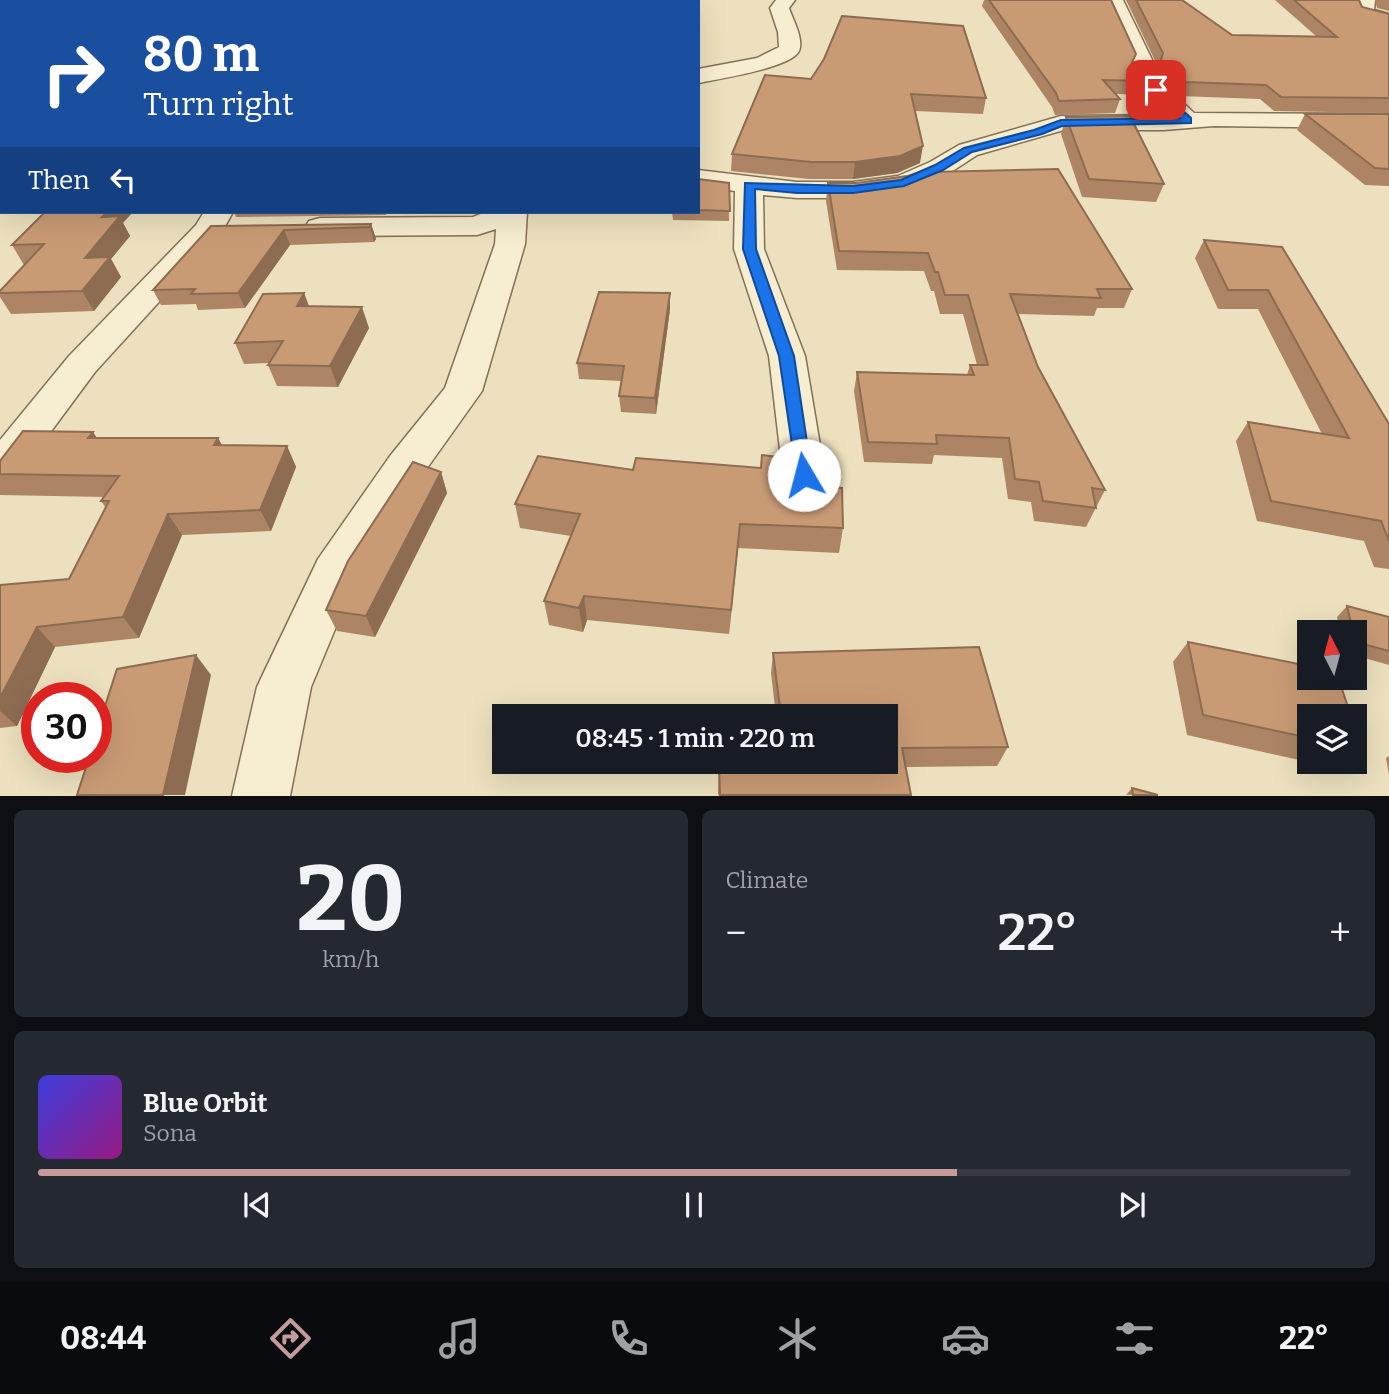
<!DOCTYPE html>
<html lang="en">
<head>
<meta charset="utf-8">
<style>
  body { margin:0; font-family:Bitter,serif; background:#242831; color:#f1f3f6; height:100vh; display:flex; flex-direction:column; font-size:26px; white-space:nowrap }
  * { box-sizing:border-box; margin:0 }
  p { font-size:23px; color:#9ea1a6 }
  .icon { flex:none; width:38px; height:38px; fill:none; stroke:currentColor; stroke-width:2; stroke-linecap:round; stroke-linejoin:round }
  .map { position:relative; height:796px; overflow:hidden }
  .details { display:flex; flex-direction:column; gap:14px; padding:14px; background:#0d0f14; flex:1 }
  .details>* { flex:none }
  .banner { position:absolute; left:0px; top:0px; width:700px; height:214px; box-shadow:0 7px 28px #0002; background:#1a4fa0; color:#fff; overflow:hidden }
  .needle { width:46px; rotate:354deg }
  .tools { position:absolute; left:1297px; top:620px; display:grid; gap:14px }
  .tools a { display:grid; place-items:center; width:70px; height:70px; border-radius:0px; background:#171b24; box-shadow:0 7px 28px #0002; font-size:35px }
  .speed { position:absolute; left:21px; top:682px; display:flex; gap:14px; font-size:35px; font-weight:700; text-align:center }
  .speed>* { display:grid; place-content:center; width:91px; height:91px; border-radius:50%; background:#171b24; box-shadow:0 7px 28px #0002; line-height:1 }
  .speed .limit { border:10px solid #d22; background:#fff; color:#111 }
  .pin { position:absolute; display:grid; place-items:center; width:60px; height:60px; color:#fff; margin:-30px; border-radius:14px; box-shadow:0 4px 10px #0006 }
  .me { position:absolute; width:77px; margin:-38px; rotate:352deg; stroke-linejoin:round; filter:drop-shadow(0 0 5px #0008) }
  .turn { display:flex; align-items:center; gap:24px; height:147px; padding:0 28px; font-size:32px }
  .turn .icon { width:91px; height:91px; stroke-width:2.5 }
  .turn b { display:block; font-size:49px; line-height:60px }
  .then { display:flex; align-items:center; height:66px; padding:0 28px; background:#0003; gap:14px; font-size:26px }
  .big { font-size:52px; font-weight:600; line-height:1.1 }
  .details .card { flex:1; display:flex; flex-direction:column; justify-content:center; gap:10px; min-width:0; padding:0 24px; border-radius:10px; background:#242831 }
  .details .dial { align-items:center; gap:0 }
  .dial b { font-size:91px; line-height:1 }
  .song { display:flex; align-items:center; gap:21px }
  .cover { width:84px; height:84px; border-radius:10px; background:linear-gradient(135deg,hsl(240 70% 55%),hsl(310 70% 35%)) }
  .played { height:7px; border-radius:4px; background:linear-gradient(90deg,#c59a9a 70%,#363941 70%) }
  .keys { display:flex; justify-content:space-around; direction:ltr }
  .heat { display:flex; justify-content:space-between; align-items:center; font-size:38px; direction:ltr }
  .details .tiles { flex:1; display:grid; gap:14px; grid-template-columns:1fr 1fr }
  .card:last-child { grid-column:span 2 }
  .trip { position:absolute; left:492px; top:704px; width:406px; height:70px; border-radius:0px; background:#171b24; box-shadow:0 7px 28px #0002; font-weight:600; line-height:70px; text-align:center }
  .tabs { display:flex; height:112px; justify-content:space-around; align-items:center; background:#090b0e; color:#9ea1a6 }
  .tabs .icon { width:49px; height:49px }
  .tabs .selected { color:#c59a9a }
  .tabs b { font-size:32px; color:#f1f3f6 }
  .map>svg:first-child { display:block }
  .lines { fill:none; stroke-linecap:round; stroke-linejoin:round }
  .street-casing { stroke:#837057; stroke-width:3 }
  .street { fill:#f7edd0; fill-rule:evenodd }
  .wall { fill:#ad8565 }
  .shaded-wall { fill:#8d6c52 }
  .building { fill:#c99b75; stroke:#8d6c52; stroke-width:2 }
  .route { fill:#1a73e8; stroke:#114b97; stroke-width:2 }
</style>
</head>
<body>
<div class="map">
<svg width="1389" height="796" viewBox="0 0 1389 796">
  <rect width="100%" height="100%" fill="#ece0be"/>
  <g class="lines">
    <defs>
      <path id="street" d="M45 0H64L44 2Z
        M776 0H795L789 8C793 20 804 39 799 51 791 68 717 79 698 83V69L757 58 779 47 778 32 770 8Z
        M1105 0H1123L1156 68 1153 74 1194 113 1389 114V128L1214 126 1163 130H1064L977 155 948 174 904 191 853 198H797L763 195 764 249 805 356 825 475 819 486 804 491 789 486 783 475 769 356 734 249 735 191 698 186V170L797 182H853L898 176 930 162 959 145 1061 116 1168 115 1130 75 1134 68Z
        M1357 0H1375L1374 10 1389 14V26L1357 17 1355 13Z
        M0 40H2L0 54Z
        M204 212H233L220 235 95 372 15 480 0 484V440L69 356 196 225Z
        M486 212H527L525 244 482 391 420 478 355 581 311 687 290 796H232L257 687 265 670 318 559 390 456 445 388 495 244 496 229 477 235 320 236 309 233 305 227 309 221 320 218 473 217Z"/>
    </defs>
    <use href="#street" class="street-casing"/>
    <use href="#street" class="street"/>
  </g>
  <path class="wall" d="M984 0H1111L1136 54 1133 63 1151 81 1146 95 1116 94 1120 99 1115 113 1055 115 1052 107 982 6Z
    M1126 0H1182L1232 35 1316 36 1275 0H1359L1362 7 1389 14V113L1274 111 1260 99 1180 96 1156 73 1158 67Z
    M1375 0H1389V11L1377 8Z
    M2 55V96H0V56Z
    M765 75 986 98 983 114 915 111 920 163 897 173 853 179H809L731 171 732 154Z
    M1305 114H1389V186L1365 185 1297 130Z
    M1066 117 1164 184 1156 202 1082 197 1061 134Z
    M929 172 1132 289 1124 308H1097L1094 316 1017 314 1038 367 1105 490 1086 527 1034 521 1031 502 1008 499 1002 458 934 455 932 464 864 462 854 391 857 372 967 375 970 365H977L963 314H940L934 291H931L924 271 837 270 826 201 828 183H856Z
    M698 179 729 183V221L673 220 672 212H698Z
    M234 212H387L386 215 236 217Z
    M123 223 130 236 111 259 121 277 94 311 11 314 0 297V291L24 265 12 245Z
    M371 224 376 239 374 242 290 245 245 308 198 310 196 304 161 305 153 290 211 226Z
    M1204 240 1282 247 1389 424V569L1374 567 1364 541 1257 521 1236 441 1248 422 1322 434 1258 309H1218L1195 258Z
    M304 293 309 306 369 328 338 387 277 386 268 365 270 363 244 364 235 343Z
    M670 309 656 414 621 412 619 396 622 381 579 379 577 363Z
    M96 438H218L222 445 287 446 296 467 271 531 182 535 139 638 55 647 17 726 0 728V585L69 579 106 508 101 501 105 497 0 495V461Z
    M633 470 797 485 843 528 839 553 738 548 729 634 587 620 583 632 549 625 544 601 571 536 520 528 515 504Z
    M441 472 447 493 375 637 337 631 326 610Z
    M1347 606 1389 617V665L1354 655V632H1340L1337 617Z
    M1188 642 1309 716V761H1349L1340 769 1187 735 1173 662Z
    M773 653 1008 747 997 766 906 767 911 795H718L719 767 781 765V761H886V716H776L771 673Z
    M1354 727 1362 749 1354 756Z
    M1389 756V775L1386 758Z
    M1132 788 1158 795H1126Z"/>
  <path class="shaded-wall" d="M923 146 920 163 897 173 853 179 855 162Z
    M107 212H133L123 223 130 236 111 259 121 277 94 311 82 291 85 258 102 217Z
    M371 224 376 239 374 242 370 227Z
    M284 230 290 245 245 308 238 293Z
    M304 293 311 313 297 306Z
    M670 293V309L656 414 655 398Z
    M362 307 369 328 338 387 330 366Z
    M93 432 107 453 88 438Z
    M218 438 229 459 214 445Z
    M287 446 296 467 271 531 260 510Z
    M441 472 447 493 375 637 366 616Z
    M168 514 182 535 139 638 123 617Z
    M740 524 738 548 729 634 731 610Z
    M584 596 587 620 583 632 579 608Z
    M37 627 55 647 17 726 0 711V698Z
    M196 655 211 675 185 795H163Z"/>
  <path class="building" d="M85 0H662V2H83Z
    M989 0H1111L1136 54 1132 62 1151 81 1103 80 1120 99 1059 101 1056 93Z
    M1136 0H1182L1232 35 1337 37 1294 0H1359L1362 7 1389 14V98L1281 97 1266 85 1186 82 1161 60 1163 53Z
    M842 16 963 26 986 98 911 94 923 146 900 156 855 162H811L732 154 765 75 811 79 824 59Z
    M2 55V83H0V56Z
    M1305 114H1389V169L1375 168Z
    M1130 116 1164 184 1089 179 1066 117Z
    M928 169 929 172 1058 169 1132 289H1097L1101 298 1010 294 1038 367 1105 490 1092 488 1096 508 1043 501 1039 482 1015 479 1009 438 936 435 937 444 868 442 857 372 974 375 970 365H988L968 295H945L938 272H935L928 253 839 251 828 183H856L908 176Z
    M698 179 729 183 730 211 698 210Z
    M45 212H107L102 217 120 216 85 258 110 257 82 291 0 293V291L44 244 12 245Z
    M371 224 370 227 284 230 238 293 191 294 195 289 153 290 211 226Z
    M1204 240 1282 247 1389 424V541L1381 521 1271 501 1248 422 1349 438 1268 290H1228Z
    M599 292 670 293 655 398 619 396 624 366 577 363Z
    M304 293 297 306 362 307 330 366 268 365 283 341 235 343 263 294Z
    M23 431 93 432 88 438H218L214 445 287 446 260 510 168 514 123 617 37 627 0 698V585L69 579 109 501H101L119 476 0 474V461Z
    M762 455 786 458 791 464 797 466V485L842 488 843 528 740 524 731 610 584 596 579 608 544 601 580 514 515 504 538 456 633 470 636 458 761 468Z
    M413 462 441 472 366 616 326 610 348 561Z
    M1347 606 1389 617V651L1355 642 1354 632H1353Z
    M1188 642 1309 666V677H1338L1351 716H1309V738L1203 715Z
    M979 647 1008 747 902 748 911 795H720L719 767 786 765V761H886V716H781L773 653Z
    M196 655 163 795H77L89 758H96V734L117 669Z
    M1354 727 1362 749 1354 748Z
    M1132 788 1158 795H1133Z"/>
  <path class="route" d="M1156 87 1191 118V123L1062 126 1042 134 972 152 943 170 904 186 853 193H797L755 189 756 249 794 356 812 475 810 479H797L779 356 743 249 745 183 853 186 901 180 935 165 964 148 1034 130 1061 120 1179 118 1153 92 1152 90Z"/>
</svg>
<div class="tools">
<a><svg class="needle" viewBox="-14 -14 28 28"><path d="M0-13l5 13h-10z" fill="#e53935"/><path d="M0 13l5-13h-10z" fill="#9ea1a6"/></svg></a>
<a><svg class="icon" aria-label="layers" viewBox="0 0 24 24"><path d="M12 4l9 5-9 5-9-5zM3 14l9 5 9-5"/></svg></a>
</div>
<div class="speed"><div class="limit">30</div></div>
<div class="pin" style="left:1156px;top:90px;background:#d93025"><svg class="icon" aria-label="arrive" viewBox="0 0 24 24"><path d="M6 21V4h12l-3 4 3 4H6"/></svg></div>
<svg class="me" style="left:804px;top:475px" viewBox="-20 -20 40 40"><circle r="19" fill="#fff"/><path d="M0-13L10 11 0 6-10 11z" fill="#1a73e8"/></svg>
<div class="trip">08:45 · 1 min · 220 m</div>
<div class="banner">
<div class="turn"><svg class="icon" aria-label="right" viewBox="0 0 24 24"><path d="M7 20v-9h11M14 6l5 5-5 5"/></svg><div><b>80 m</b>Turn right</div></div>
<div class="then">Then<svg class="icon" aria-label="left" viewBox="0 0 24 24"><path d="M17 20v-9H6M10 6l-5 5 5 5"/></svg></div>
</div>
</div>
<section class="details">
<div class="tiles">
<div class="card dial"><b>20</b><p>km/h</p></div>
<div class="card"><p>Climate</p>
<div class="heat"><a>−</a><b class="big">22°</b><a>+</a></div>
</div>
<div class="card">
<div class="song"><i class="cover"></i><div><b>Blue Orbit</b><p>Sona</p></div></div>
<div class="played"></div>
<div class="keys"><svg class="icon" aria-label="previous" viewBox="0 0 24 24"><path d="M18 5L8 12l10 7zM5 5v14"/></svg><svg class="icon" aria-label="pause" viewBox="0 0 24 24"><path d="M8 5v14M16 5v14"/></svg><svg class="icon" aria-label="next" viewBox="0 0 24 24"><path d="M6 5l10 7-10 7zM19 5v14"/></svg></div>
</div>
</div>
</section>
<nav class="tabs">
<b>08:44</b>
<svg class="icon selected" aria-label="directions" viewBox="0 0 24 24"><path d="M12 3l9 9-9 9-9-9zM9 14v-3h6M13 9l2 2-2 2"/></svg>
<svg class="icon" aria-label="music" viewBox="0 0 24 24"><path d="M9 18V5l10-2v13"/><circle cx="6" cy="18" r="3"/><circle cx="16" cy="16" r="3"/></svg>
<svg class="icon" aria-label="phone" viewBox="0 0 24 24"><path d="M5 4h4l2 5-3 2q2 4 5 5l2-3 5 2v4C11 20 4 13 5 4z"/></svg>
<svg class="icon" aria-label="climate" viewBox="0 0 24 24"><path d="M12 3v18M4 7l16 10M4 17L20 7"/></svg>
<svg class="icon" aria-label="car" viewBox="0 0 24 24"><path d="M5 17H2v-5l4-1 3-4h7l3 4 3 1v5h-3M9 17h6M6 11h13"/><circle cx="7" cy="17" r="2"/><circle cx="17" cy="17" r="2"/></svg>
<svg class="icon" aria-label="filters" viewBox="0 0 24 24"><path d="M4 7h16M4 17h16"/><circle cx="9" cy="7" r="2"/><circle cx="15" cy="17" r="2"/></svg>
<b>22°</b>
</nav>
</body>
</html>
